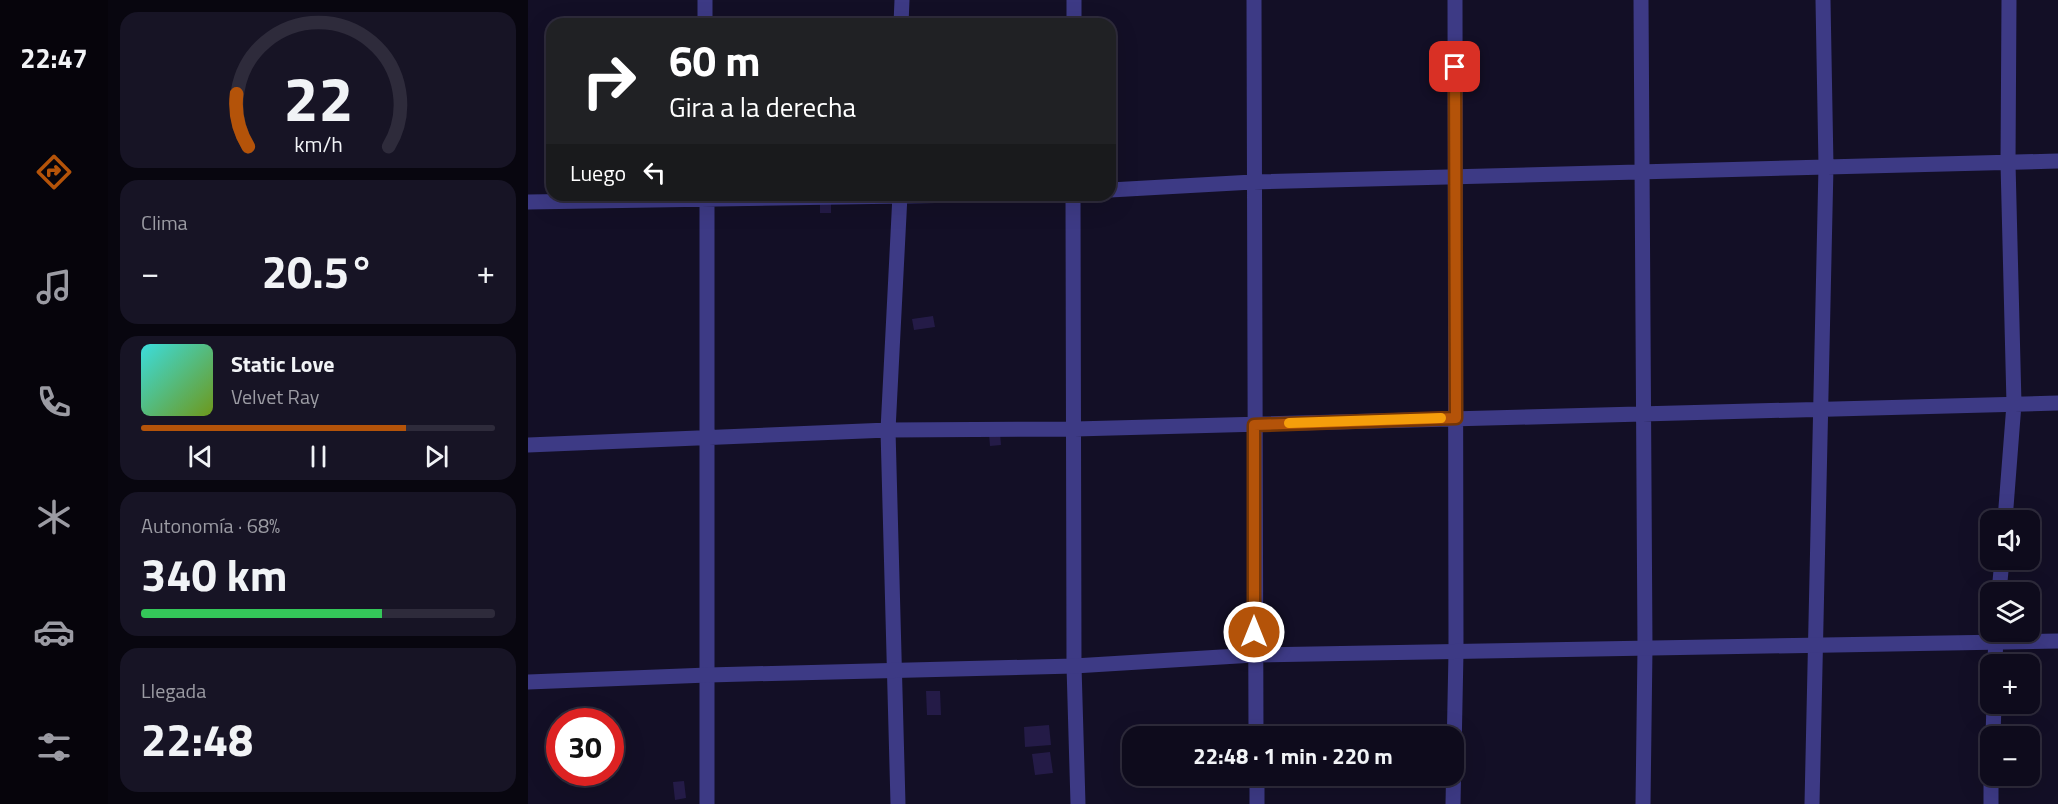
<!DOCTYPE html>
<html lang="es">
<head>
<meta charset="utf-8">
<style>
  body { margin:0; font-family:"Titillium Web",sans-serif; background:#171425; color:#f1f3f6; height:100vh; display:flex; flex-direction:column; font-size:22px; white-space:nowrap }
  * { box-sizing:border-box; margin:0 }
  p { font-size:20px; color:#9b9ba3 }
  .icon { flex:none; width:33px; height:33px; fill:none; stroke:currentColor; stroke-width:2; stroke-linecap:round; stroke-linejoin:round }
  .map { position:relative; flex:1; overflow:hidden }
  .drawer { display:flex; flex-direction:column; gap:12px; padding:12px; background:#08060f; width:420px }
  .drawer>* { flex:none }
  .banner { position:absolute; left:18px; top:18px; width:570px; height:183px; border-radius:18px; box-shadow:0 6px 24px #0002,0 0 0 2px #2e2b3b; background:#202124; color:#fff; overflow:hidden }
  .controls { position:absolute; left:1452px; top:510px; display:grid; gap:12px }
  .controls a { display:grid; place-items:center; width:60px; height:60px; border-radius:12px; background:#0e0b1c; box-shadow:0 6px 24px #0002,0 0 0 2px #2e2b3b; font-size:30px }
  .speed { position:absolute; left:18px; top:708px; display:flex; gap:12px; font-size:30px; font-weight:700; text-align:center }
  .speed>* { display:grid; place-content:center; width:78px; height:78px; border-radius:50%; background:#0e0b1c; box-shadow:0 6px 24px #0002,0 0 0 2px #2e2b3b; line-height:1 }
  .speed .limit { border:9px solid #d22; background:#fff; color:#111 }
  .pin { position:absolute; display:grid; place-items:center; width:51px; height:51px; color:#fff; margin:-26px; border-radius:12px; box-shadow:0 3px 9px #0006 }
  .me { position:absolute; width:66px; margin:-33px; rotate:0deg; stroke-linejoin:round; filter:drop-shadow(0 0 4px #0008) }
  .turn { display:flex; align-items:center; gap:21px; height:126px; padding:0 24px; font-size:27px }
  .turn .icon { width:78px; height:78px; stroke-width:2.5 }
  .turn b { display:block; font-size:42px; line-height:51px }
  .then { display:flex; align-items:center; height:57px; padding:0 24px; background:#0003; gap:12px; font-size:22px }
  .big { font-size:45px; font-weight:700; line-height:1.1 }
  .drawer .widget { flex:1; display:flex; flex-direction:column; justify-content:center; gap:9px; min-width:0; padding:0 21px; border-radius:18px; background:#171425 }
  .drawer .dial { align-items:center; gap:0 }
  .dial svg { height:156px; overflow:visible; fill:none; stroke:#2e2b3b; stroke-width:7; stroke-linecap:round; text-anchor:middle }
  .dial text { fill:#f1f3f6; stroke:none }
  .song { display:flex; align-items:center; gap:18px }
  .cover { width:72px; height:72px; border-radius:9px; background:linear-gradient(135deg,hsl(180 70% 55%),hsl(80 70% 35%)) }
  .played { height:6px; border-radius:3px; background:linear-gradient(90deg,#b45309 75%,#2e2b3b 75%) }
  .keys { display:flex; justify-content:space-around; direction:ltr }
  .heat { display:flex; justify-content:space-between; align-items:center; font-size:33px; direction:ltr }
  .charge { height:9px; border-radius:4px; background:linear-gradient(90deg,#34c759 68%,#2e2b3b 0) }
  .trip { position:absolute; left:594px; top:726px; width:342px; height:60px; border-radius:18px; background:#0e0b1c; box-shadow:0 6px 24px #0002,0 0 0 2px #2e2b3b; font-weight:700; line-height:60px; text-align:center }
  main { display:flex; flex:1; min-height:0 }
  .menu { display:flex; flex-direction:column; width:108px; justify-content:space-around; align-items:center; background:#06040b; color:#9b9ba3 }
  .menu .icon { width:42px; height:42px }
  .menu .current { color:#b45309 }
  .menu b { font-size:27px; color:#f1f3f6 }
  .map>svg:first-child { display:block }
  .building { fill:#241b47 }
  .lines { fill:none; stroke-linecap:round; stroke-linejoin:round }
  .minor { stroke:#3d3a85; stroke-width:15 }
  .tertiary { stroke:#3d3a85; stroke-width:15 }
  .route-casing { stroke:#753606; stroke-width:15 }
  .route { stroke:#b45309; stroke-width:10 }
  .slow { stroke:#f59e0b; stroke-width:10 }
</style>
</head>
<body>
<main>
<nav class="menu">
<b>22:47</b>
<svg class="icon current" aria-label="directions" viewBox="0 0 24 24"><path d="M12 3l9 9-9 9-9-9zM9 14v-3h6M13 9l2 2-2 2"/></svg>
<svg class="icon" aria-label="music" viewBox="0 0 24 24"><path d="M9 18V5l10-2v13"/><circle cx="6" cy="18" r="3"/><circle cx="16" cy="16" r="3"/></svg>
<svg class="icon" aria-label="phone" viewBox="0 0 24 24"><path d="M5 4h4l2 5-3 2q2 4 5 5l2-3 5 2v4C11 20 4 13 5 4z"/></svg>
<svg class="icon" aria-label="climate" viewBox="0 0 24 24"><path d="M12 3v18M4 7l16 10M4 17L20 7"/></svg>
<svg class="icon" aria-label="car" viewBox="0 0 24 24"><path d="M5 17H2v-5l4-1 3-4h7l3 4 3 1v5h-3M9 17h6M6 11h13"/><circle cx="7" cy="17" r="2"/><circle cx="17" cy="17" r="2"/></svg>
<svg class="icon" aria-label="filters" viewBox="0 0 24 24"><path d="M4 7h16M4 17h16"/><circle cx="9" cy="7" r="2"/><circle cx="15" cy="17" r="2"/></svg>
</nav>
<section class="drawer">
<div class="widget dial"><svg viewBox="0 0 100 80">
<path d="M14 69A42 42 0 1 1 86 69"/>
<path d="M14 69A42 42 0 0 1 8 42" stroke="#b45309"/>
<text x="50" y="56" font-size="32" font-weight="700">22</text>
<text x="50" y="72" font-size="11">km/h</text>
</svg></div>
<div class="widget"><p>Clima</p>
<div class="heat"><a>−</a><b class="big">20.5°</b><a>+</a></div>
</div>
<div class="widget">
<div class="song"><i class="cover"></i><div><b>Static Love</b><p>Velvet Ray</p></div></div>
<div class="played"></div>
<div class="keys"><svg class="icon" aria-label="previous" viewBox="0 0 24 24"><path d="M18 5L8 12l10 7zM5 5v14"/></svg><svg class="icon" aria-label="pause" viewBox="0 0 24 24"><path d="M8 5v14M16 5v14"/></svg><svg class="icon" aria-label="next" viewBox="0 0 24 24"><path d="M6 5l10 7-10 7zM19 5v14"/></svg></div>
</div>
<div class="widget"><p>Autonomía · 68%</p><b class="big">340 km</b><div class="charge"></div></div>
<div class="widget"><p>Llegada</p><b class="big">22:48</b></div>
</section>
<div class="map">
<svg width="1530" height="804" viewBox="0 0 1530 804">
  <rect width="100%" height="100%" fill="#130f26"/>
  <path class="building" d="M292 203H303V213H292Z
    M405 316 407 327 386 330 384 319Z
    M472 433 473 445 462 446 461 434Z
    M398 691H412L413 715H399Z
    M521 725 523 745 497 747 496 727Z
    M522 752 525 773 507 775 504 754Z
    M156 781 158 798 147 800 145 782Z"/>
  <g class="lines">
    <path class="minor" d="M177 0V24
      M726 0 728 736
      M1113 0 1117 648 1115 804
      M373 24 374 0
      M546 24V0
      M582 190 725 182 1530 161
      M179 195V804
      M545 195 546 666 550 804
      M0 202 439 195
      M0 445 360 430 547 429 1530 403
      M1477 520 1486 404 1480 163 1481 0
      M1471 592 1474 560
      M1467 664 1468 632
      M1465 736 1466 704
      M729 776V804
      M370 804 360 430 372 195
      M925 804 928 652 927 0
      M1284 804 1298 166 1295 0
      M1463 804V776"/>
    <path class="tertiary" d="M0 682 180 675 546 666 726 655 1530 641"/>
  </g>
  <g class="lines">
    <defs>
      <path id="route" d="M726 632V425L928 418 927 67"/>
    </defs>
    <use href="#route" class="route-casing"/>
    <use href="#route" class="route"/>
    <path class="slow" d="M761 423 913 418"/>
  </g>
</svg>
<div class="controls">
<a><svg class="icon" aria-label="sound" viewBox="0 0 24 24"><path d="M4 9h4l5-4v14l-5-4H4zM17 9q2 3 0 6"/></svg></a>
<a><svg class="icon" aria-label="layers" viewBox="0 0 24 24"><path d="M12 4l9 5-9 5-9-5zM3 14l9 5 9-5"/></svg></a>
<a>+</a>
<a>−</a>
</div>
<div class="speed"><div class="limit">30</div></div>
<div class="pin" style="left:927px;top:67px;background:#d93025"><svg class="icon" aria-label="arrive" viewBox="0 0 24 24"><path d="M6 21V4h12l-3 4 3 4H6"/></svg></div>
<svg class="me" style="left:726px;top:632px" viewBox="-20 -20 40 40"><circle r="17" fill="#b45309" stroke="#fff" stroke-width="3"/><path d="M0-11L8 9 0 5-8 9z" fill="#fff"/></svg>
<div class="trip">22:48 · 1 min · 220 m</div>
<div class="banner">
<div class="turn"><svg class="icon" aria-label="right" viewBox="0 0 24 24"><path d="M7 20v-9h11M14 6l5 5-5 5"/></svg><div><b>60 m</b>Gira a la derecha</div></div>
<div class="then">Luego<svg class="icon" aria-label="left" viewBox="0 0 24 24"><path d="M17 20v-9H6M10 6l-5 5 5 5"/></svg></div>
</div>
</div>
</main>
</body>
</html>
